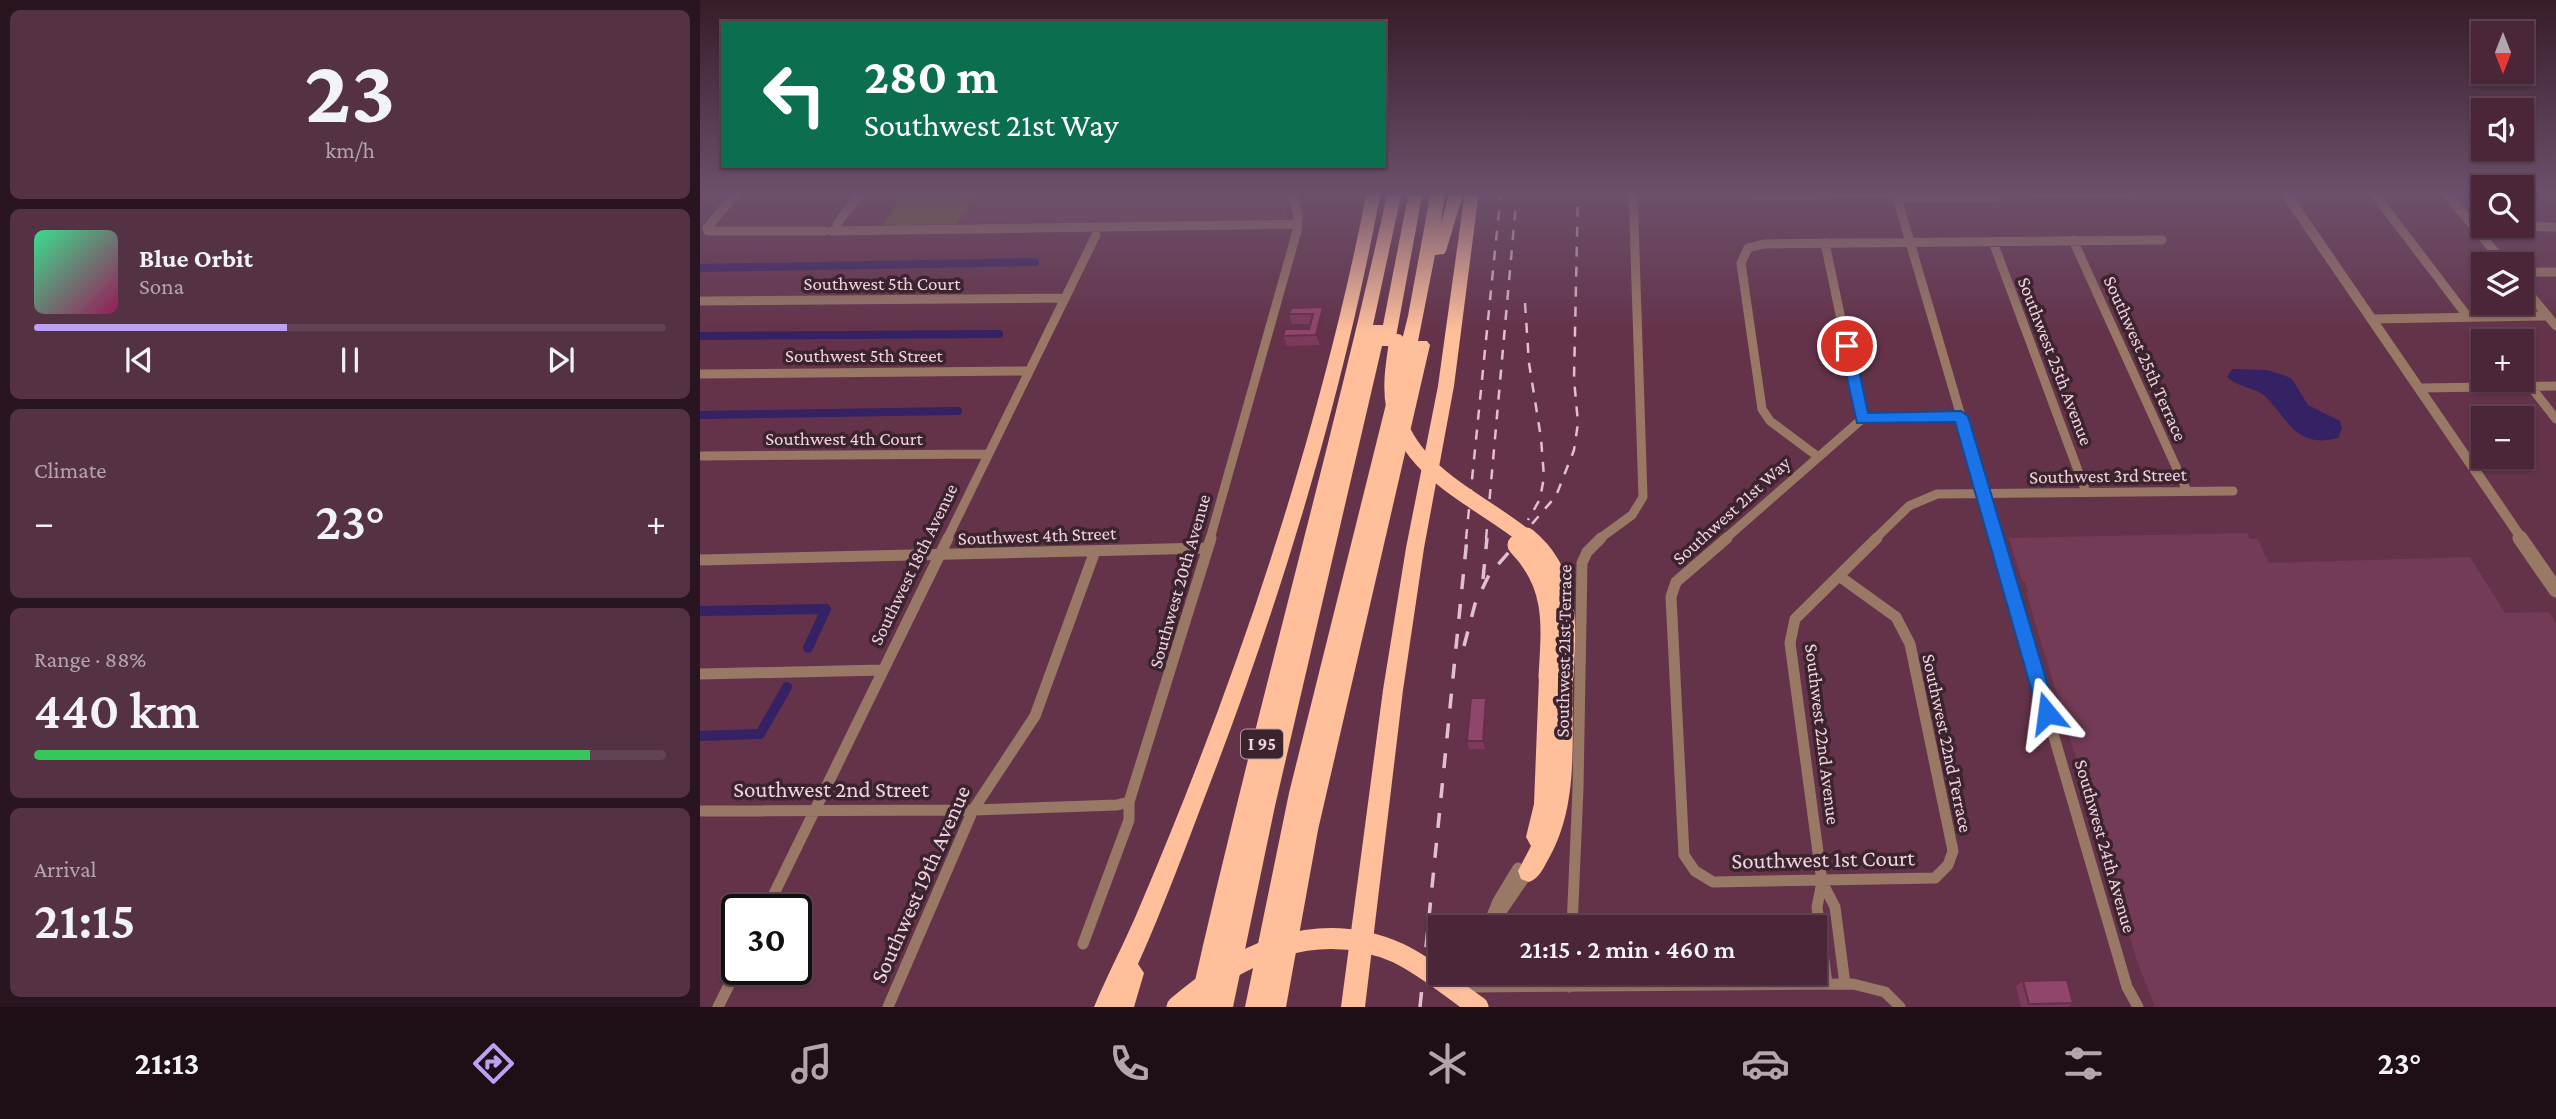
<!DOCTYPE html>
<html lang="en">
<head>
<meta charset="utf-8">
<style>
  body { margin:0; font-family:"Crimson Pro",serif; background:#553243; color:#f1f3f6; height:100vh; display:flex; flex-direction:column; font-size:26px; white-space:nowrap }
  * { box-sizing:border-box; margin:0 }
  p { font-size:23px; color:#b2a5ae }
  .icon { flex:none; width:38px; height:38px; fill:none; stroke:currentColor; stroke-width:2; stroke-linecap:round; stroke-linejoin:round }
  .map { position:relative; flex:1; overflow:hidden }
  .panel { display:flex; flex-direction:column; gap:10px; padding:10px; background:#29151f; width:700px }
  .panel>* { flex:none }
  .hud { position:absolute; left:21px; top:21px; width:665px; height:147px; border-radius:0px; box-shadow:0 2px 5px #0004,0 0 0 2px #624353; background:#0b6e4f; color:#fff; overflow:hidden }
  .needle { width:46px; rotate:180deg }
  .buttons { position:absolute; left:1771px; top:21px; display:grid; gap:14px }
  .buttons a { display:grid; place-items:center; width:63px; height:63px; border-radius:0px; background:#4b2638; box-shadow:0 2px 5px #0004,0 0 0 2px #624353; font-size:35px }
  .speed { position:absolute; left:21px; top:894px; display:flex; gap:14px; font-size:35px; font-weight:700; text-align:center }
  .speed>* { display:grid; place-content:center; width:91px; height:91px; border-radius:50%; background:#4b2638; box-shadow:0 2px 5px #0004,0 0 0 2px #624353; line-height:1 }
  .speed .limit { border:4px solid #111; border-radius:10px; background:#fff; color:#111 }
  .pin { position:absolute; display:grid; place-items:center; width:60px; height:60px; color:#fff; margin:-30px; border:4px solid #fff; border-radius:50%; box-shadow:0 2px 7px #0007 }
  .me { position:absolute; width:77px; margin:-38px; rotate:344deg; stroke-linejoin:round; filter:drop-shadow(0 0 5px #0008) }
  .turn { display:flex; align-items:center; gap:24px; height:147px; padding:0 28px; font-size:32px }
  .turn .icon { width:91px; height:91px; stroke-width:2.5 }
  .turn b { display:block; font-size:49px; line-height:60px }
  .big { font-size:52px; font-weight:600; line-height:1.1 }
  .panel .widget { flex:1; display:flex; flex-direction:column; justify-content:center; gap:10px; min-width:0; padding:0 24px; border-radius:10px; background:#553243 }
  .panel .dial { align-items:center; gap:0 }
  .dial b { font-size:91px; line-height:1 }
  .song { display:flex; align-items:center; gap:21px }
  .cover { width:84px; height:84px; border-radius:10px; background:linear-gradient(135deg,hsl(150 70% 55%),hsl(330 70% 35%)) }
  .played { height:7px; border-radius:4px; background:linear-gradient(90deg,#bca0f2 40%,#624353 40%) }
  .keys { display:flex; justify-content:space-around; direction:ltr }
  .heat { display:flex; justify-content:space-between; align-items:center; font-size:38px; direction:ltr }
  .charge { height:10px; border-radius:5px; background:linear-gradient(90deg,#34c759 88%,#624353 0) }
  .trip { position:absolute; left:728px; top:915px; width:399px; height:70px; border-radius:0px; background:#4b2638; box-shadow:0 2px 5px #0004,0 0 0 2px #624353; font-weight:600; line-height:70px; text-align:center }
  .tabs { display:flex; height:112px; justify-content:space-around; align-items:center; background:#1e0f16; color:#b2a5ae }
  .tabs .icon { width:49px; height:49px }
  .tabs .on { color:#bca0f2 }
  .tabs b { font-size:32px; color:#f1f3f6 }
  main { display:flex; flex:1; min-height:0 }
  .map>svg:first-child { display:block }
  .built { fill:#733b56 }
  .green { fill:#6a6c24 }
  .water { fill:#342264 }
  .lines { fill:none; stroke-linecap:round; stroke-linejoin:round }
  .canal-far1 { stroke:#342264; stroke-width:8 }
  .canal { stroke:#342264; stroke-width:10 }
  .minor-far1 { stroke:#997866; stroke-width:9 }
  .minor { stroke:#997866; stroke-width:11 }
  .tertiary-far1 { stroke:#997866; stroke-width:10 }
  .tertiary { stroke:#997866; stroke-width:15 }
  .motorway { fill:#ffbf9b; fill-rule:evenodd }
  .rail-far1 { stroke:#e1c0ce; stroke-width:2.5; stroke-dasharray:10 10; stroke-linecap:butt }
  .rail { stroke:#e1c0ce; stroke-width:3.5; stroke-dasharray:15 15; stroke-linecap:butt }
  .motorway-bridge-far1 { stroke:#ffbf9b; stroke-width:16 }
  .motorway-bridge { stroke:#ffbf9b; stroke-width:21 }
  .wall { fill:#7c3b5b }
  .shaded-wall { fill:#65304a }
  .building { fill:#90456a; stroke:#65304a; stroke-width:2 }
  .route { fill:#1a73e8; stroke:#114b97; stroke-width:2 }
  .labels { text-anchor:middle; stroke-width:7; stroke-linejoin:round; paint-order:stroke }
  .shield { fill:#3b242e; stroke:#ba9eaa; stroke-width:2 }
  .shield-label { font-size:18px; font-weight:bold; fill:#f1d2df }
  .street-label { font-size:19px; fill:#f1d2df; stroke:#3b242e }
  .near-street-label { font-size:23px; fill:#f1d2df; stroke:#3b242e }
</style>
</head>
<body>
<main>
<section class="panel">
<div class="widget dial"><b>23</b><p>km/h</p></div>
<div class="widget">
<div class="song"><i class="cover"></i><div><b>Blue Orbit</b><p>Sona</p></div></div>
<div class="played"></div>
<div class="keys"><svg class="icon" aria-label="previous" viewBox="0 0 24 24"><path d="M18 5L8 12l10 7zM5 5v14"/></svg><svg class="icon" aria-label="pause" viewBox="0 0 24 24"><path d="M8 5v14M16 5v14"/></svg><svg class="icon" aria-label="next" viewBox="0 0 24 24"><path d="M6 5l10 7-10 7zM19 5v14"/></svg></div>
</div>
<div class="widget"><p>Climate</p>
<div class="heat"><a>−</a><b class="big">23°</b><a>+</a></div>
</div>
<div class="widget"><p>Range · 88%</p><b class="big">440 km</b><div class="charge"></div></div>
<div class="widget"><p>Arrival</p><b class="big">21:15</b></div>
</section>
<div class="map">
<svg width="1856" height="1007" viewBox="0 0 1856 1007">
  <rect width="100%" height="100%" fill="#64334a"/>
  <path class="built" d="M169 191H582L588 219 182 225 202 196H165Z
    M1547 533 1550 539H1558L1569 563 1770 557 1805 613 1849 612 1856 623V1007H1455L1437 961 1326 592 1328 591 1325 582 1322 581 1309 538Z"/>
  <path class="green" d="M205 191H277L257 224 182 225Z"/>
  <path class="water" d="M1532 369 1567 370 1586 376 1592 379 1608 405 1640 421 1642 428 1638 438C1597 449 1589 421 1566 397 1556 387 1538 388 1527 377Z"/>
  <g class="lines">
    <path class="canal-far1" d="M0 268 335 262
      M0 336 299 334
      M0 415 258 411"/>
    <path class="canal" d="M0 611 126 609 108 648
      M0 736 60 734 87 687"/>
    <path class="minor-far1" d="M38 191 7 228 8 231H124
      M1047 191 1060 196 1189 193 1206 198 1297 197
      M1195 191 1297 539
      M1325 191 1342 194 1507 191
      M1672 191 1768 317
      M1744 191 1805 264
      M0 193 6 191
      M137 224 162 191
      M1773 226 1856 227
      M131 231 598 224
      M1373 240 1487 491
      M1293 242 1386 492
      M1125 243 1162 419
      M1822 272H1856
      M1822 285 1856 326
      M0 301 365 298
      M1672 319 1847 316
      M0 374 329 371
      M1831 387 1856 419
      M1720 388 1856 386
      M0 456 288 454
      M1117 456 1070 421 1062 409 1041 263 1048 248 1064 244 1462 240
      M247 539 396 235
      M510 539 597 231 598 216 592 191
      M899 539 932 515 943 497 933 191
      M1025 539 1162 419 1261 416
      M1175 539 1209 506 1237 494 1533 491"/>
    <path class="minor" d="M1027 538 976 582 971 597 984 855 995 871 1013 882 1235 878 1248 865 1253 851 1210 644 1196 617 1139 576
      M1296 538 1427 987 1438 1007
      M0 560 508 548
      M0 674 183 670
      M0 811 273 810 417 805 429 802
      M1122 882 1117 907 1127 984
      M66 910 248 538
      M789 923 798 901 818 868
      M790 928 829 871
      M872 928 878 788 882 563 887 552 901 538
      M383 944 429 820V802L511 538
      M811 973 829 986
      M1145 984 1135 907 1122 882 1090 643 1095 619 1177 538
      M771 987 1153 984 1185 992 1200 1007
      M869 987 870 973
      M18 1007 37 969
      M188 1007 273 810 335 716 395 551"/>
    <path class="tertiary-far1" d="M1584 191 1822 539"/>
    <path class="tertiary" d="M1820 538 1856 590"/>
    <path class="motorway" d="M667 191H681C643 394 583 594 509 786 486 846 464 906 438 964L444 973 434 1007H394C408 973 426 940 440 906 538 676 619 436 667 191Z
      M688 191H702L673 325H683L709 191H723L695 342 692 346H682L575 806 533 1007H489C550 734 627 465 688 191Z
      M731 191H745L741 223 750 191H764L746 251 744 254 735 255 718 341H727L730 345 618 830 586 1007H545L589 793 708 316Z
      M765 191H779L754 386 724 548 703 690 665 1007H641L683 690 706 548 738 386Z
      M863 667 870 670 873 676C871 737 880 803 849 858 843 868 840 878 829 882L821 879 818 871 831 846 826 837 834 804 839 677 842 671 849 668 856 671Z"/>
    <path class="rail-far1" d="M825 303 829 363 841 438 844 477 840 499 828 520
      M766 539 801 191
      M786 539 816 203
      M819 539 856 496 874 450 878 423 874 379 878 191"/>
    <path class="rail" d="M783 579 787 538
      M764 646 775 604 789 575 821 538
      M720 1007 767 538"/>
    <path class="motorway-bridge-far1" d="M697 342C694 363 690 385 694 406 708 474 781 500 828 539"/>
    <path class="motorway-bridge" d="M826 538C870 574 866 624 863 676
      M818 545C857 585 852 625 849 677
      M477 1007C539 953 617 917 698 953 727 967 752 989 778 1007"/>
  </g>
  <path class="wall" d="M539 191 534 205 453 207 451 203 350 205 345 194Z
    M623 307 626 317 620 345 587 346 583 336 609 329 610 324H592L589 314Z
    M786 698 788 707 785 749H769L767 741Z
    M1323 981 1373 1003 1368 1007H1321L1316 986Z"/>
  <path class="shaded-wall" d="M531 191H539L534 205 530 195Z
    M623 307 626 317 620 345 616 335Z
    M786 698 788 707 785 749 783 741Z"/>
  <path class="building" d="M346 191H531L530 195 449 197 451 193 345 194Z
    M623 307 616 335 583 336 585 329H609L613 314H589L591 308Z
    M771 698H786L783 741H767Z
    M1367 980 1373 1003 1329 1004 1323 981Z"/>
  <linearGradient id="sky" x2="0" y2="1"><stop stop-color="#371c29"/><stop offset="0.58" stop-color="#6c506b"/><stop offset="1" stop-color="#6c506b" stop-opacity="0"/></linearGradient>
  <rect width="1856" height="332" fill="url(#sky)"/>
  <path class="route" d="M1147 341 1154 346 1168 413 1261 411 1268 416 1356 713 1354 719 1347 722 1341 719 1338 713 1255 422 1157 423 1140 346Z"/>
  <g class="labels">
    <rect class="shield" x="541" y="729.5" width="42" height="29" rx="5"/>
    <g class="shield-label">
      <text x="562" y="750">I 95</text>
    </g>
    <g class="street-label">
      <text x="182" y="290">Southwest 5th Court</text>
      <text x="164" y="362">Southwest 5th Street</text>
      <text transform="translate(1446 358) rotate(66)" y="7">Southwest 25th Terrace</text>
      <text transform="translate(1356 361) rotate(69)" y="7">Southwest 25th Avenue</text>
      <text x="144" y="445">Southwest 4th Court</text>
      <text transform="translate(1408 475) rotate(-1)" y="7">Southwest 3rd Street</text>
      <text transform="translate(1031 510) rotate(-42)" y="7">Southwest 21st Way</text>
      <text transform="translate(337 535) rotate(-2)" y="7">Southwest 4th Street</text>
      <text transform="translate(213 564) rotate(-64)" y="7">Southwest 18th Avenue</text>
      <text transform="translate(479 581) rotate(-74)" y="7">Southwest 20th Avenue</text>
      <text transform="translate(863 651) rotate(-89)" y="7">Southwest 21st Terrace</text>
      <text transform="translate(1123 734) rotate(83)" y="7">Southwest 22nd Avenue</text>
      <text transform="translate(1248 743) rotate(78)" y="7">Southwest 22nd Terrace</text>
      <text transform="translate(1406 846) rotate(74)" y="7">Southwest 24th Avenue</text>
    </g>
    <g class="near-street-label">
      <text x="131" y="797">Southwest 2nd Street</text>
      <text transform="translate(1123 859) rotate(-1)" y="8">Southwest 1st Court</text>
      <text transform="translate(220 884) rotate(-66)" y="8">Southwest 19th Avenue</text>
    </g>
  </g>
</svg>
<div class="buttons">
<a><svg class="needle" viewBox="-14 -14 28 28"><path d="M0-13l5 13h-10z" fill="#e53935"/><path d="M0 13l5-13h-10z" fill="#b2a5ae"/></svg></a>
<a><svg class="icon" aria-label="sound" viewBox="0 0 24 24"><path d="M4 9h4l5-4v14l-5-4H4zM17 9q2 3 0 6"/></svg></a>
<a><svg class="icon" aria-label="search" viewBox="0 0 24 24"><circle cx="10" cy="10" r="6"/><path d="M15 15l6 6"/></svg></a>
<a><svg class="icon" aria-label="layers" viewBox="0 0 24 24"><path d="M12 4l9 5-9 5-9-5zM3 14l9 5 9-5"/></svg></a>
<a>+</a>
<a>−</a>
</div>
<div class="speed"><div class="limit">30</div></div>
<div class="pin" style="left:1147px;top:346px;background:#d93025"><svg class="icon" aria-label="arrive" viewBox="0 0 24 24"><path d="M6 21V4h12l-3 4 3 4H6"/></svg></div>
<svg class="me" style="left:1347px;top:713px" viewBox="-20 -20 40 40"><path d="M0-17L14 15 0 8-14 15z" fill="#1a73e8" stroke="#fff" stroke-width="4"/></svg>
<div class="trip">21:15 · 2 min · 460 m</div>
<div class="hud">
<div class="turn"><svg class="icon" aria-label="left" viewBox="0 0 24 24"><path d="M17 20v-9H6M10 6l-5 5 5 5"/></svg><div><b>280 m</b>Southwest 21st Way</div></div>
</div>
</div>
</main>
<nav class="tabs">
<b>21:13</b>
<svg class="icon on" aria-label="directions" viewBox="0 0 24 24"><path d="M12 3l9 9-9 9-9-9zM9 14v-3h6M13 9l2 2-2 2"/></svg>
<svg class="icon" aria-label="music" viewBox="0 0 24 24"><path d="M9 18V5l10-2v13"/><circle cx="6" cy="18" r="3"/><circle cx="16" cy="16" r="3"/></svg>
<svg class="icon" aria-label="phone" viewBox="0 0 24 24"><path d="M5 4h4l2 5-3 2q2 4 5 5l2-3 5 2v4C11 20 4 13 5 4z"/></svg>
<svg class="icon" aria-label="climate" viewBox="0 0 24 24"><path d="M12 3v18M4 7l16 10M4 17L20 7"/></svg>
<svg class="icon" aria-label="car" viewBox="0 0 24 24"><path d="M5 17H2v-5l4-1 3-4h7l3 4 3 1v5h-3M9 17h6M6 11h13"/><circle cx="7" cy="17" r="2"/><circle cx="17" cy="17" r="2"/></svg>
<svg class="icon" aria-label="filters" viewBox="0 0 24 24"><path d="M4 7h16M4 17h16"/><circle cx="9" cy="7" r="2"/><circle cx="15" cy="17" r="2"/></svg>
<b>23°</b>
</nav>
</body>
</html>
